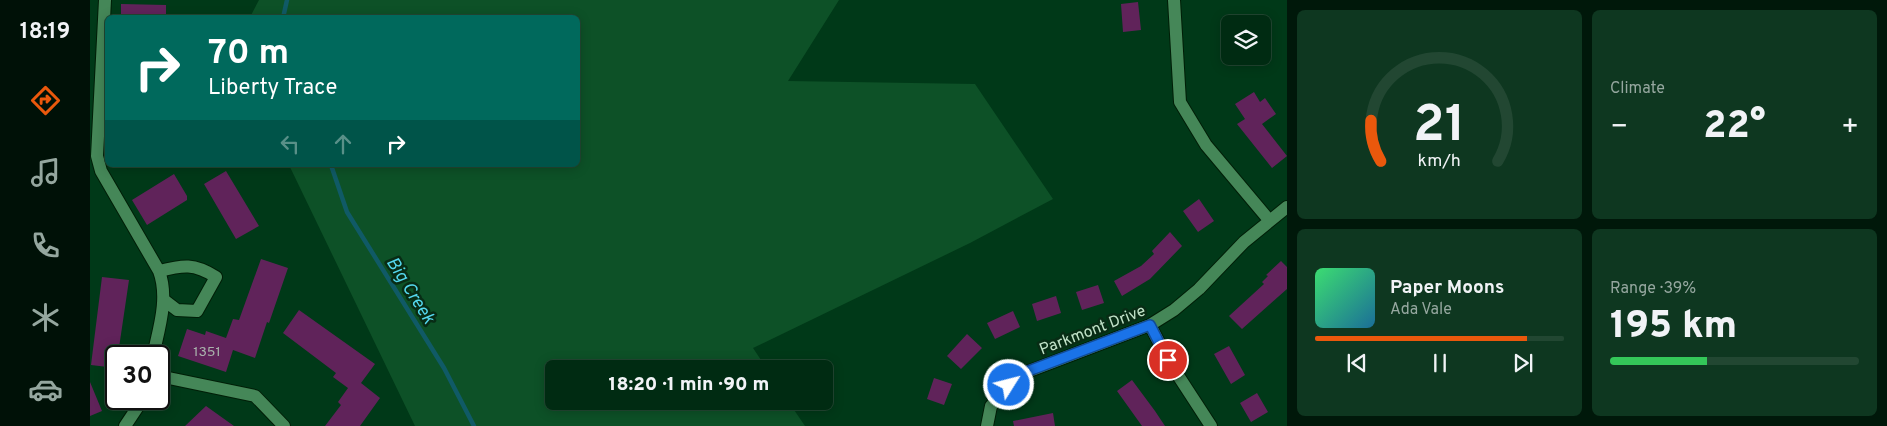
<!DOCTYPE html>
<html lang="en">
<head>
<meta charset="utf-8">
<style>
  body { margin:0; font-family:Overpass,sans-serif; background:#0e3720; color:#f1f3f6; height:100vh; display:flex; flex-direction:column; font-size:19px; white-space:nowrap }
  * { box-sizing:border-box; margin:0 }
  p { font-size:16px; color:#95a79f }
  .icon { flex:none; width:28px; height:28px; fill:none; stroke:currentColor; stroke-width:2; stroke-linecap:round; stroke-linejoin:round }
  .map { position:relative; flex:1; overflow:hidden }
  .drawer { display:flex; flex-direction:column; gap:10px; padding:10px; background:#00180a; width:600px }
  .drawer>* { flex:none }
  .hud { position:absolute; left:15px; top:15px; width:475px; height:152px; border-radius:8px; box-shadow:0 2px 12px #0003,0 0 0 1px #224732; background:#00695c; color:#fff; overflow:hidden }
  .fabs { position:absolute; left:1131px; top:15px; display:grid; gap:10px }
  .fabs a { display:grid; place-items:center; width:50px; height:50px; border-radius:8px; background:#002b12; box-shadow:0 2px 12px #0003,0 0 0 1px #224732; font-size:25px }
  .speed { position:absolute; left:15px; top:345px; display:flex; gap:10px; font-size:25px; font-weight:700; text-align:center }
  .speed>* { display:grid; place-content:center; width:65px; height:65px; border-radius:50%; background:#002b12; box-shadow:0 2px 12px #0003,0 0 0 1px #224732; line-height:1 }
  .speed .limit { border:2px solid #111; border-radius:8px; background:#fff; color:#111 }
  .pin { position:absolute; display:grid; place-items:center; width:42px; height:42px; color:#fff; margin:-21px; border:2px solid #fff; border-radius:50%; box-shadow:0 1px 5px #0007 }
  .me { position:absolute; width:55px; margin:-28px; rotate:54deg; stroke-linejoin:round; filter:drop-shadow(0 0 4px #0008) }
  .turn { display:flex; align-items:center; gap:18px; height:105px; padding:0 20px; font-size:22px }
  .turn .icon { width:65px; height:65px; stroke-width:2.5 }
  .turn b { display:block; font-size:35px; line-height:42px }
  .lanes { display:flex; align-items:center; height:48px; padding:0 20px; background:#0003; justify-content:center; gap:25px; direction:ltr }
  .lanes .off { opacity:.35 }
  .big { font-size:38px; font-weight:800; line-height:1.1 }
  .drawer .card { flex:1; display:flex; flex-direction:column; justify-content:center; gap:8px; min-width:0; padding:0 18px; border-radius:8px; background:#0e3720 }
  .drawer .dial { align-items:center; gap:0 }
  .dial svg { height:130px; overflow:visible; fill:none; stroke:#224732; stroke-width:7; stroke-linecap:round; text-anchor:middle }
  .dial text { fill:#f1f3f6; stroke:none }
  .song { display:flex; align-items:center; gap:15px }
  .cover { width:60px; height:60px; border-radius:8px; background:linear-gradient(135deg,hsl(140 70% 55%),hsl(200 70% 35%)) }
  .played { height:5px; border-radius:2px; background:linear-gradient(90deg,#ea580c 85%,#224732 85%) }
  .keys { display:flex; justify-content:space-around; direction:ltr }
  .heat { display:flex; justify-content:space-between; align-items:center; font-size:28px; direction:ltr }
  .charge { height:8px; border-radius:4px; background:linear-gradient(90deg,#34c759 39%,#224732 0) }
  .drawer .tiles { flex:1; display:grid; gap:10px; grid-template-columns:repeat(2,1fr) }
  .trip { position:absolute; left:455px; top:360px; width:288px; height:50px; border-radius:8px; background:#002b12; box-shadow:0 2px 12px #0003,0 0 0 1px #224732; font-weight:800; line-height:50px; text-align:center }
  main { display:flex; flex:1; min-height:0 }
  .dock { display:flex; flex-direction:column; width:90px; justify-content:space-around; align-items:center; background:#001107; color:#95a79f }
  .dock .icon { width:35px; height:35px }
  .dock .selected { color:#ea580c }
  .dock b { font-size:22px; color:#f1f3f6 }
  .map>svg:first-child { display:block }
  .green { fill:#0d5127 }
  .lines { fill:none; stroke-linecap:round; stroke-linejoin:round }
  .stream { stroke:#105a66; stroke-width:4.5 }
  .building { fill:#60235a }
  .minor-casing { stroke:#001e07; stroke-width:14 }
  .minor { stroke:#458758; stroke-width:12 }
  .route-casing { stroke:#114b97; stroke-width:12 }
  .route { stroke:#1a73e8; stroke-width:9 }
  .labels { text-anchor:middle; stroke-width:5; stroke-linejoin:round; paint-order:stroke }
  .number-label { font-size:14px; fill:#a9b2ac }
  .street-label { font-size:16px; fill:#c1e2c8; stroke:#082c15 }
  .water-label { font-size:18px; font-style:italic; fill:#54d7ed; stroke:#082c15 }
</style>
</head>
<body>
<main>
<nav class="dock">
<b>18:19</b>
<svg class="icon selected" aria-label="directions" viewBox="0 0 24 24"><path d="M12 3l9 9-9 9-9-9zM9 14v-3h6M13 9l2 2-2 2"/></svg>
<svg class="icon" aria-label="music" viewBox="0 0 24 24"><path d="M9 18V5l10-2v13"/><circle cx="6" cy="18" r="3"/><circle cx="16" cy="16" r="3"/></svg>
<svg class="icon" aria-label="phone" viewBox="0 0 24 24"><path d="M5 4h4l2 5-3 2q2 4 5 5l2-3 5 2v4C11 20 4 13 5 4z"/></svg>
<svg class="icon" aria-label="climate" viewBox="0 0 24 24"><path d="M12 3v18M4 7l16 10M4 17L20 7"/></svg>
<svg class="icon" aria-label="car" viewBox="0 0 24 24"><path d="M5 17H2v-5l4-1 3-4h7l3 4 3 1v5h-3M9 17h6M6 11h13"/><circle cx="7" cy="17" r="2"/><circle cx="17" cy="17" r="2"/></svg>
</nav>
<div class="map">
<svg width="1197" height="426" viewBox="0 0 1197 426">
  <rect width="100%" height="100%" fill="#003918"/>
  <path class="green" d="M169 0H749L698 81 885 84 963 199 880 243 663 348 677 369H464V401H698L715 426H325L199 165H488V18L160 17Z"/>
  <g class="lines">
    <path class="stream" d="M193 18 197 0
      M241 165 257 212 354 368 384 426"/>
  </g>
  <path class="building" d="M1048 2 1051 30 1033 32 1031 4Z
    M31 4 76 5V18H31Z
    M1164 92 1170 102 1175 98 1186 114 1172 124 1197 156 1182 168 1147 124 1155 119 1145 104Z
    M136 171 169 226 146 239 114 184Z
    M84 174 97 196V200L57 225 42 200Z
    M1109 199 1124 221 1108 232 1093 211Z
    M1080 232 1092 246 1060 279 1032 296 1024 281 1051 266 1064 254 1062 251Z
    M171 259 198 268 179 323 177 322 165 358 143 350 136 372 88 356 97 329 115 335 116 331 136 338 143 319 149 320Z
    M1191 261 1197 267V289L1152 329 1139 316 1174 284 1172 282 1178 276 1176 275Z
    M12 277 39 280 26 368 1 365Z
    M1008 285 1014 303 992 310 986 292Z
    M966 296 971 313 947 321 942 304Z
    M209 310 285 364 271 383 290 398 270 426H235L251 405 248 402 258 388 243 377 246 373 193 333Z
    M923 311 930 327 905 339 897 323Z
    M877 334 892 348 871 369 857 356Z
    M1139 346 1155 375 1141 384 1124 354Z
    M844 378 862 384 854 405 837 399Z
    M1042 380 1065 411 1075 426H1052L1027 391Z
    M0 382 12 411 0 416Z
    M1167 393 1178 412 1161 422 1150 403Z
    M116 406 144 426H95Z
    M963 413 965 426H924L923 421Z"/>
  <g class="lines">
    <defs>
      <path id="minor" d="M15 0 7 156 11 171 69 271C79 298 69 328 63 356
        M1084 0 1090 102 1116 145 1179 220
        M69 271C93 265 104 263 126 277L107 311 87 310 74 300
        M1060 325 1078 360 1121 426
        M69 376 165 396 194 426
        M35 426 53 399
        M897 426 901 406 929 375 1060 325 1084 310 1109 289 1154 242 1197 207"/>
    </defs>
    <use href="#minor" class="minor-casing"/>
    <use href="#minor" class="minor"/>
  </g>
  <g class="lines">
    <defs>
      <path id="route" d="M919 385 928 375 1060 325 1078 360"/>
    </defs>
    <use href="#route" class="route-casing"/>
    <use href="#route" class="route"/>
  </g>
  <g class="labels">
    <g class="number-label">
      <text x="117" y="356">1351</text>
    </g>
    <g class="street-label">
      <text transform="translate(1002 329) rotate(-21)" y="6">Parkmont Drive</text>
    </g>
    <g class="water-label">
      <text transform="translate(321 290) rotate(58)" y="6">Big Creek</text>
    </g>
  </g>
</svg>
<div class="fabs">
<a><svg class="icon" aria-label="layers" viewBox="0 0 24 24"><path d="M12 4l9 5-9 5-9-5zM3 14l9 5 9-5"/></svg></a>
</div>
<div class="speed"><div class="limit">30</div></div>
<div class="pin" style="left:1078px;top:360px;background:#d93025"><svg class="icon" aria-label="arrive" viewBox="0 0 24 24"><path d="M6 21V4h12l-3 4 3 4H6"/></svg></div>
<svg class="me" style="left:919px;top:385px" viewBox="-20 -20 40 40"><circle r="17" fill="#1a73e8" stroke="#fff" stroke-width="3"/><path d="M0-11L8 9 0 5-8 9z" fill="#fff"/></svg>
<div class="trip">18:20 · 1 min · 90 m</div>
<div class="hud">
<div class="turn"><svg class="icon" aria-label="right" viewBox="0 0 24 24"><path d="M7 20v-9h11M14 6l5 5-5 5"/></svg><div><b>70 m</b>Liberty Trace</div></div>
<div class="lanes"><svg class="icon off" aria-label="left" viewBox="0 0 24 24"><path d="M17 20v-9H6M10 6l-5 5 5 5"/></svg><svg class="icon off" aria-label="ahead" viewBox="0 0 24 24"><path d="M12 20V5M6 11l6-6 6 6"/></svg><svg class="icon" aria-label="right" viewBox="0 0 24 24"><path d="M7 20v-9h11M14 6l5 5-5 5"/></svg></div>
</div>
</div>
<section class="drawer">
<div class="tiles">
<div class="card dial"><svg viewBox="0 0 100 80">
<path d="M14 69A42 42 0 1 1 86 69"/>
<path d="M14 69A42 42 0 0 1 8 44" stroke="#ea580c"/>
<text x="50" y="56" font-size="32" font-weight="700">21</text>
<text x="50" y="72" font-size="11">km/h</text>
</svg></div>
<div class="card"><p>Climate</p>
<div class="heat"><a>−</a><b class="big">22°</b><a>+</a></div>
</div>
<div class="card">
<div class="song"><i class="cover"></i><div><b>Paper Moons</b><p>Ada Vale</p></div></div>
<div class="played"></div>
<div class="keys"><svg class="icon" aria-label="previous" viewBox="0 0 24 24"><path d="M18 5L8 12l10 7zM5 5v14"/></svg><svg class="icon" aria-label="pause" viewBox="0 0 24 24"><path d="M8 5v14M16 5v14"/></svg><svg class="icon" aria-label="next" viewBox="0 0 24 24"><path d="M6 5l10 7-10 7zM19 5v14"/></svg></div>
</div>
<div class="card"><p>Range · 39%</p><b class="big">195 km</b><div class="charge"></div></div>
</div>
</section>
</main>
</body>
</html>
